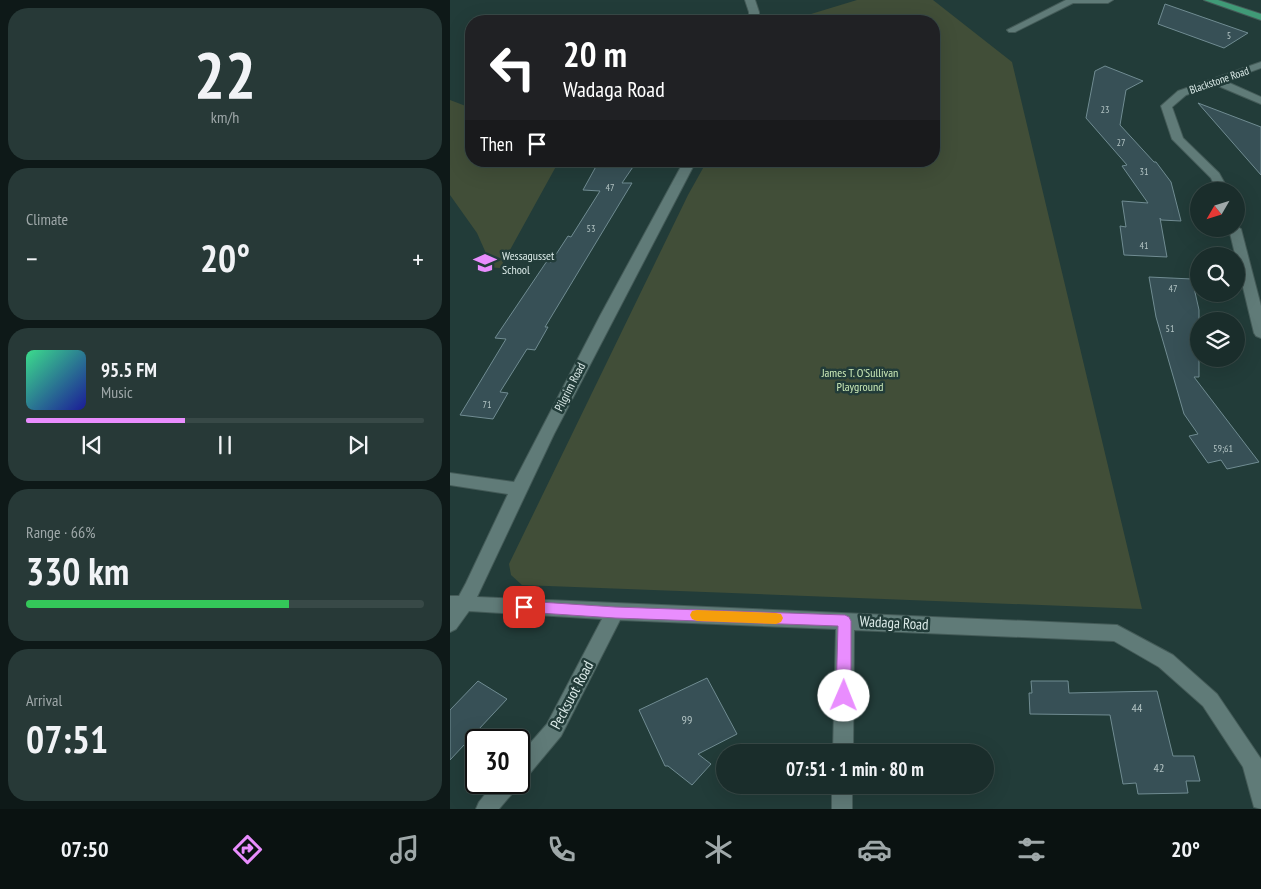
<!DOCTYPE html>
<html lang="en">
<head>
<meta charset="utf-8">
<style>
  body { margin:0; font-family:"PT Sans Narrow",sans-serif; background:#273937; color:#f1f3f6; height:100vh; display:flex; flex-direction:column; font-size:19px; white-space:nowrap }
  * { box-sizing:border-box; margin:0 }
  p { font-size:16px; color:#9fa8a9 }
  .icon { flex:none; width:28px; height:28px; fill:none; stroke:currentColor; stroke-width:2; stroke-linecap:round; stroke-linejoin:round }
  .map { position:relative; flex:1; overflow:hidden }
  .side { display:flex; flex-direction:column; gap:8px; padding:8px; background:#0e1918; width:450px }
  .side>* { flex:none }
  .banner { position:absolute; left:15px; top:15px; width:475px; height:152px; border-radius:20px; box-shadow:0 5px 20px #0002,0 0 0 1px #384947; background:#202124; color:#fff; overflow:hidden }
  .needle { width:32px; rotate:231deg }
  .fabs { position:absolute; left:740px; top:182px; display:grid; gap:10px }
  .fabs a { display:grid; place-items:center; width:55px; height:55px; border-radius:50%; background:#1a2d2b; box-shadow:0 5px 20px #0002,0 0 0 1px #384947; font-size:25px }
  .speed { position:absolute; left:15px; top:729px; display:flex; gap:10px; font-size:25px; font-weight:700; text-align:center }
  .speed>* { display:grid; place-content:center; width:65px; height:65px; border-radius:50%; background:#1a2d2b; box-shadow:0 5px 20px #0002,0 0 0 1px #384947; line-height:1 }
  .speed .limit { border:2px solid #111; border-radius:8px; background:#fff; color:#111 }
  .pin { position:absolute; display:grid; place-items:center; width:42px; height:42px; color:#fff; margin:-21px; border-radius:10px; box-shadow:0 2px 8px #0006 }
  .me { position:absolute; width:55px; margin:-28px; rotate:1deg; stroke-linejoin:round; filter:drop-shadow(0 0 4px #0008) }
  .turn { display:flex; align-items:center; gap:18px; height:105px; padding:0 15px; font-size:22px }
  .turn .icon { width:65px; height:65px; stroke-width:2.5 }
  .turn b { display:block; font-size:35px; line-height:42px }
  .then { display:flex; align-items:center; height:48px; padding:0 15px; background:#0003; gap:10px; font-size:19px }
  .big { font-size:38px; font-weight:700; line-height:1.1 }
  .side .card { flex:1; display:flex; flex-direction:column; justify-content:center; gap:8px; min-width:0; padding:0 18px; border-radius:20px; background:#273937 }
  .side .dial { align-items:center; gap:0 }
  .dial b { font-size:65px; line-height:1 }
  .song { display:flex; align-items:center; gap:15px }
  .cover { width:60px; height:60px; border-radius:8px; background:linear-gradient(135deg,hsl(150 70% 55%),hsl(240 70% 35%)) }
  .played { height:5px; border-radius:2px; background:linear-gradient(90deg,#e98dfe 40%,#384947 40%) }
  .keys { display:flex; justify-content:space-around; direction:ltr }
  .heat { display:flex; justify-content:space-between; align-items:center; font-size:28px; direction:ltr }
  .charge { height:8px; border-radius:4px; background:linear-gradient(90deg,#34c759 66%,#384947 0) }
  .trip { position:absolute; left:266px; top:744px; width:278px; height:50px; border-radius:25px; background:#1a2d2b; box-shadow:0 5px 20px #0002,0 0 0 1px #384947; font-weight:700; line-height:50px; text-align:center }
  .tab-bar { display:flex; height:80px; justify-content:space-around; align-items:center; background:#0a1211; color:#9fa8a9 }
  .tab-bar .icon { width:35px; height:35px }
  .tab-bar .current { color:#e98dfe }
  .tab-bar b { font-size:22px; color:#f1f3f6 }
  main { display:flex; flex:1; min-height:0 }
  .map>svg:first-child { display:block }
  .green { fill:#414e38 }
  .building { fill:#375056; stroke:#708c92 }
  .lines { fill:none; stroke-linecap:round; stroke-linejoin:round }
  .minor-casing { stroke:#445b58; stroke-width:2 }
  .major-casing { stroke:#445b58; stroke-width:2 }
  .minor { fill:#607b78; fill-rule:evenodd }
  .major { fill:#409a77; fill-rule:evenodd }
  .route { fill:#e98dfe; stroke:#975ca5 }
  .slow { fill:#f59e0b }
  .labels { text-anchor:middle; stroke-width:5; stroke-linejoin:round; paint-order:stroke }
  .number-label { font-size:10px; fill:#b3c4c4 }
  .far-street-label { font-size:11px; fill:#dcebe9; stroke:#223c39 }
  .poi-label { font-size:12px; fill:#dcebe9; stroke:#223c39; text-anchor:start }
  .park-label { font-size:12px; fill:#ccebb8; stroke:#223c39 }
  .street-label { font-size:12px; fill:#dcebe9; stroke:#223c39 }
  .near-number-label { font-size:12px; fill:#b3c4c4 }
  .near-street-label { font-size:15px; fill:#dcebe9; stroke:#223c39 }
</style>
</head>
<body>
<main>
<section class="side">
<div class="card dial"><b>22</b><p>km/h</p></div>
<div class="card"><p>Climate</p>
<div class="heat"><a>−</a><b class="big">20°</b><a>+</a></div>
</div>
<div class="card">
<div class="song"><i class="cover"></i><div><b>95.5 FM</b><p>Music</p></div></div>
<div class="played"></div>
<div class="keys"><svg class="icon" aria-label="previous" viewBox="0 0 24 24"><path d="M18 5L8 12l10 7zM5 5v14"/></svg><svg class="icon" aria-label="pause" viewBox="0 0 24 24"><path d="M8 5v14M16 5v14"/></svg><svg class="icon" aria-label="next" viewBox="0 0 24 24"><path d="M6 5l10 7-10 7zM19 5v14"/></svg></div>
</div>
<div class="card"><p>Range · 66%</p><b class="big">330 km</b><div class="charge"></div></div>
<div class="card"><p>Arrival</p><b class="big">07:51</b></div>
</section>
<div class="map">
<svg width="811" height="809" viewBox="0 0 811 809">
  <rect width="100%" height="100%" fill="#223c39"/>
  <path class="green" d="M407 0H483L562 62 692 609 72 585 61 575 59 564 238 195 257 161H484V21H338Z
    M0 100 21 108V161H109L50 268 33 267 35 251 27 233 0 195Z"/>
  <path class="building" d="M715 4 798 33 774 48 708 24Z
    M655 66 693 81 676 90 670 125 704 162H706L721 182 731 221 711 220 710 218 717 257 674 255 670 226 676 227 672 201 698 203 672 166 677 165 636 118 645 71Z
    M748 103 811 127V175Z
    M149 161H187L172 183H182L95 327H98L85 350 77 349 50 392 58 393 43 419 10 415 56 339 45 338 97 261 101 262 118 236 121 237 150 191 133 190Z
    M699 277 742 279 749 310V377H744L809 462 777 469 771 460 758 463 739 436 748 434 734 414 706 317Z
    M257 678 287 734 248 754 261 764 242 785 218 766H215L189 710Z
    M28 681 57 699 0 760V710Z
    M581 681H618L619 693 707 691 723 756H744L750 781H736L738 793 688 794 686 783 673 784 660 715 580 714 579 693H582Z"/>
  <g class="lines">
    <defs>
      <path id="minor" d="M295 0H305L309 12V21H299V12Z
        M616 0H663L658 3H623L565 32H559L557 30Z
        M811 62V68L775 81 811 97V104L766 85 736 95 722 107 733 138 769 173 779 191H767L761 178 722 139 711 106 728 91Z
        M234 161H246L104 434 27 597 667 625 723 655 767 694 811 759V809L804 807 793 767 753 706 709 667 664 641 404 630 403 752H383L386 629 170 620 111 736 76 778 69 780V756L97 724 152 619 19 611 6 629 0 632V596H9L16 583 58 494 0 485V473L64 482 150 316Z
        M786 226 791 229 811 306V338L806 336 804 333 779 229H786Z
        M69 781V782L66 789 49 809H26L29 802 45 782H69Z
        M382 785H402V809H382Z"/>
      <path id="major" d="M754 0H768L811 14V20Z"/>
    </defs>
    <use href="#minor" class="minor-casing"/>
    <use href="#major" class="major-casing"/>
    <use href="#minor" class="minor"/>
    <use href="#major" class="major"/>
  </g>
  <path class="route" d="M74 601 165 607 395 615 399 617 401 621V696L399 701 394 702 388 701 386 696 388 626 165 618 74 612 69 611 67 607 69 603Z"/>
  <path class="slow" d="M247 610 326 613 331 614 333 618 331 622 326 624 247 621 242 619 240 615 242 611Z"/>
  <defs>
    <symbol id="school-bare" viewBox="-9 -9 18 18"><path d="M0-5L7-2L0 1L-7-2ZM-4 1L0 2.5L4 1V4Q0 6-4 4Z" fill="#e98dfe" stroke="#223c39" stroke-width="2.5" paint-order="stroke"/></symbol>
  </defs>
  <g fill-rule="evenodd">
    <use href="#school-bare" x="19" y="247" width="32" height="32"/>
  </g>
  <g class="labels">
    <g class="number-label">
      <text x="779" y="39">5</text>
      <text x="655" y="113">23</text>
      <text x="671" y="146">27</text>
      <text x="694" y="175">31</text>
      <text x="160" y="191">47</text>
      <text x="141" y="232">53</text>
      <text x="694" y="249">41</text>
      <text x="723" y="292">47</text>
      <text x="720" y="332">51</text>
      <text x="37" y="408">71</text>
      <text x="773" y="452">59;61</text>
    </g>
    <g class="far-street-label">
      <text transform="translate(769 80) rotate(-19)" y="4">Blackstone Road</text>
    </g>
    <g class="poi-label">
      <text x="52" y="260">Wessagusset<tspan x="52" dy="14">School</tspan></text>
    </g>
    <g class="park-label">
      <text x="410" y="377">James T. O'Sullivan<tspan x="410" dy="14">Playground</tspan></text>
    </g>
    <g class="street-label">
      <text transform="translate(120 387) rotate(-63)" y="4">Pilgrim Road</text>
    </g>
    <g class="near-number-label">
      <text x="687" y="712">44</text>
      <text x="237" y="724">99</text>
      <text x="709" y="772">42</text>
    </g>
    <g class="near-street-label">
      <text transform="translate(444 623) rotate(3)" y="5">Wadaga Road</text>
      <text transform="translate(122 695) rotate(-62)" y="5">Pecksuot Road</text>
    </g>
  </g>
</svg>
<div class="fabs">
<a><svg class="needle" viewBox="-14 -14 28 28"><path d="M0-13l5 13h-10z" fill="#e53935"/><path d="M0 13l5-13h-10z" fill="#9fa8a9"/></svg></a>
<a><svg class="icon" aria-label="search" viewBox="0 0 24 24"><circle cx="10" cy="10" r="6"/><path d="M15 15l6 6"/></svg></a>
<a><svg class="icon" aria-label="layers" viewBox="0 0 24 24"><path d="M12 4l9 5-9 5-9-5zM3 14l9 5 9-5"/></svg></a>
</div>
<div class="speed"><div class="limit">30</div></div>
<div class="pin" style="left:74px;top:607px;background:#d93025"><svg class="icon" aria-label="arrive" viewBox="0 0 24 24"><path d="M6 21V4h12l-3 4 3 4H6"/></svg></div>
<svg class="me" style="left:394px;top:696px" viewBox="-20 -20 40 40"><circle r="19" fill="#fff"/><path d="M0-13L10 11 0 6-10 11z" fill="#e98dfe"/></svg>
<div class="trip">07:51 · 1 min · 80 m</div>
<div class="banner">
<div class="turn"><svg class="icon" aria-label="left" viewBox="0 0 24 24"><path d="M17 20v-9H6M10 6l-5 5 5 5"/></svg><div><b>20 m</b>Wadaga Road</div></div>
<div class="then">Then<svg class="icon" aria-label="arrive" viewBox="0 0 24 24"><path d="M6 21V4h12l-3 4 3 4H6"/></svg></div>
</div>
</div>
</main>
<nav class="tab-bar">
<b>07:50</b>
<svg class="icon current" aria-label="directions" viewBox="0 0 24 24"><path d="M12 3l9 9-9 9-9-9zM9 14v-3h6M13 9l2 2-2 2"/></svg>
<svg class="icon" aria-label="music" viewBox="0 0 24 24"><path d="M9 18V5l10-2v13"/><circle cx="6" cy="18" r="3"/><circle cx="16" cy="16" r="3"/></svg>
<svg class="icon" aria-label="phone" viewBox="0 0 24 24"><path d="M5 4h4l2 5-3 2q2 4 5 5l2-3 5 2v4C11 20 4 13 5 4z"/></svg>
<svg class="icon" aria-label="climate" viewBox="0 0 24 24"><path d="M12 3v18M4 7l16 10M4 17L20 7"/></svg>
<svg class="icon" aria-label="car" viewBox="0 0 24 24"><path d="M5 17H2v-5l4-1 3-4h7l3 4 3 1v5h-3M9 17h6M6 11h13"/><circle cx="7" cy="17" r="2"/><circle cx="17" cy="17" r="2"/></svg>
<svg class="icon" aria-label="filters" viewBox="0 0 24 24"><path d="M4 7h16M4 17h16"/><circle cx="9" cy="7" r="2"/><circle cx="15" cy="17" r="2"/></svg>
<b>20°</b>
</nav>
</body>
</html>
